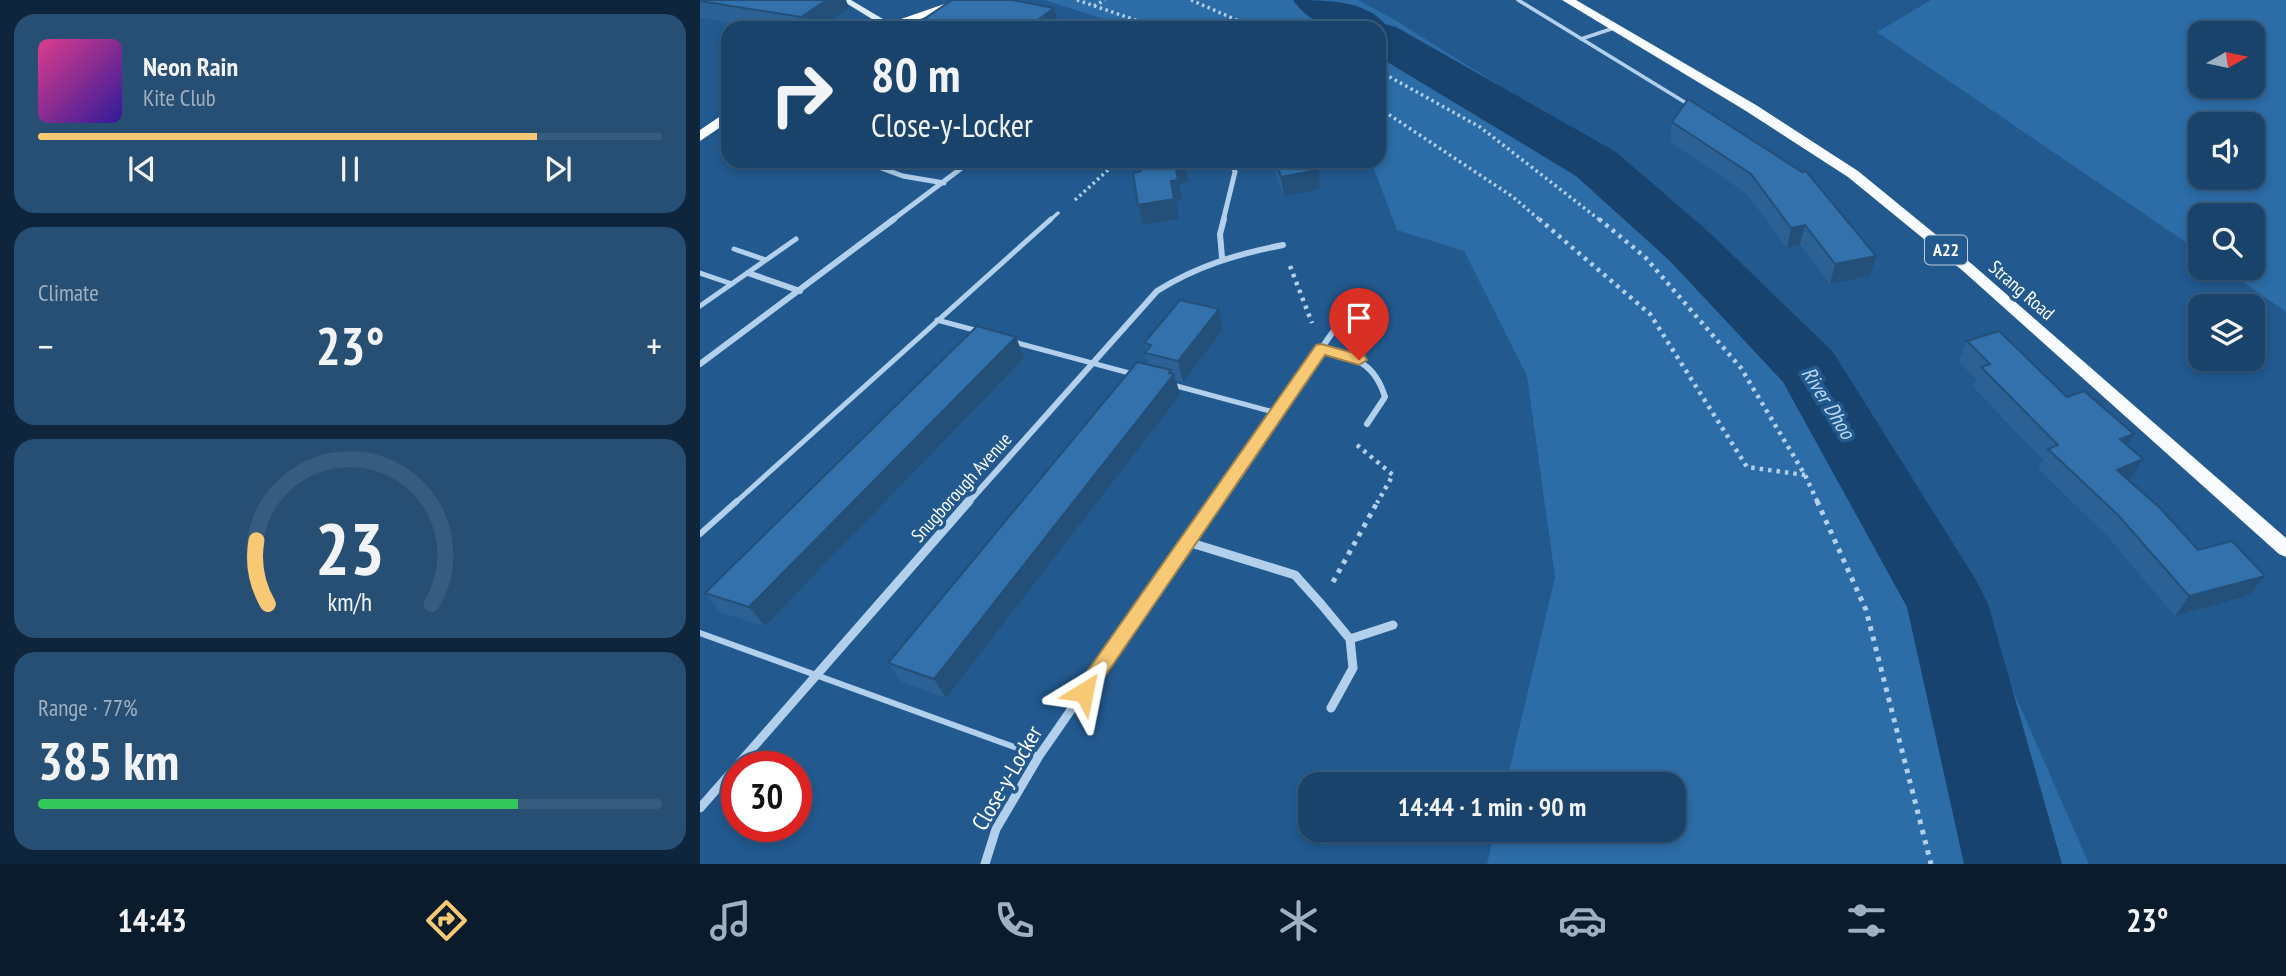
<!DOCTYPE html>
<html lang="en">
<head>
<meta charset="utf-8">
<style>
  body { margin:0; font-family:"PT Sans Narrow",sans-serif; background:#274e73; color:#f1f3f6; height:100vh; display:flex; flex-direction:column; font-size:26px; white-space:nowrap }
  * { box-sizing:border-box; margin:0 }
  p { font-size:23px; color:#9fb0c1 }
  .icon { flex:none; width:38px; height:38px; fill:none; stroke:currentColor; stroke-width:2; stroke-linecap:round; stroke-linejoin:round }
  .map { position:relative; flex:1; overflow:hidden }
  .panel { display:flex; flex-direction:column; gap:14px; padding:14px; background:#0e253b; width:700px }
  .panel>* { flex:none }
  .guide { position:absolute; left:21px; top:21px; width:665px; height:147px; border-radius:21px; box-shadow:0 4px 10px #0003,0 0 0 2px #385c7e; background:#1a436b; color:#f1f3f6; overflow:hidden }
  .needle { width:46px; rotate:81deg }
  .buttons { position:absolute; left:1488px; top:21px; display:grid; gap:14px }
  .buttons a { display:grid; place-items:center; width:77px; height:77px; border-radius:14px; background:#1a436b; box-shadow:0 4px 10px #0003,0 0 0 2px #385c7e; font-size:35px }
  .speed { position:absolute; left:21px; top:751px; display:flex; gap:14px; font-size:35px; font-weight:700; text-align:center }
  .speed>* { display:grid; place-content:center; width:91px; height:91px; border-radius:50%; background:#1a436b; box-shadow:0 4px 10px #0003,0 0 0 2px #385c7e; line-height:1 }
  .speed .limit { border:10px solid #d22; background:#fff; color:#111 }
  .pin { position:absolute; display:grid; place-items:center; width:60px; height:60px; color:#fff; margin:-72px -30px; border-radius:50% 50% 50% 0; rotate:-45deg; box-shadow:0 0 7px #0007 }
  .pin .icon { rotate:45deg }
  .me { position:absolute; width:77px; margin:-38px; rotate:35deg; stroke-linejoin:round; filter:drop-shadow(0 0 5px #0008) }
  .turn { display:flex; align-items:center; gap:24px; height:147px; padding:0 35px; font-size:32px }
  .turn .icon { width:91px; height:91px; stroke-width:2.5 }
  .turn b { display:block; font-size:49px; line-height:60px }
  .big { font-size:52px; font-weight:700; line-height:1.1 }
  .panel .widget { flex:1; display:flex; flex-direction:column; justify-content:center; gap:10px; min-width:0; padding:0 24px; border-radius:21px; background:#274e73 }
  .panel .dial { align-items:center; gap:0 }
  .dial svg { height:182px; overflow:visible; fill:none; stroke:#385c7e; stroke-width:7; stroke-linecap:round; text-anchor:middle }
  .dial text { fill:#f1f3f6; stroke:none }
  .song { display:flex; align-items:center; gap:21px }
  .cover { width:84px; height:84px; border-radius:10px; background:linear-gradient(135deg,hsl(330 70% 55%),hsl(250 70% 35%)) }
  .played { height:7px; border-radius:4px; background:linear-gradient(90deg,#f7c975 80%,#385c7e 80%) }
  .keys { display:flex; justify-content:space-around; direction:ltr }
  .heat { display:flex; justify-content:space-between; align-items:center; font-size:38px; direction:ltr }
  .charge { height:10px; border-radius:5px; background:linear-gradient(90deg,#34c759 77%,#385c7e 0) }
  .trip { position:absolute; left:598px; top:772px; width:388px; height:70px; border-radius:21px; background:#1a436b; box-shadow:0 4px 10px #0003,0 0 0 2px #385c7e; font-weight:700; line-height:70px; text-align:center }
  .menu { display:flex; height:112px; justify-content:space-around; align-items:center; background:#0a1b2b; color:#9fb0c1 }
  .menu .icon { width:49px; height:49px }
  .menu .current { color:#f7c975 }
  .menu b { font-size:32px; color:#f1f3f6 }
  main { display:flex; flex:1; min-height:0 }
  .map>svg:first-child { display:block }
  .green { fill:#2c6ca7; fill-rule:evenodd }
  .lines { fill:none; stroke-linecap:round; stroke-linejoin:round }
  .river { fill:#18436e; fill-rule:evenodd }
  .path-far2 { stroke:#b2d0ec; stroke-width:3.5; stroke-dasharray:2.5 3.5; stroke-linecap:butt }
  .path-far1 { stroke:#b2d0ec; stroke-width:4.5; stroke-dasharray:3.5 5; stroke-linecap:butt }
  .path { stroke:#b2d0ec; stroke-width:5; stroke-dasharray:4.5 6; stroke-linecap:butt }
  .service-far2 { stroke:#b2d0ec; stroke-width:3.5 }
  .service-far1 { stroke:#b2d0ec; stroke-width:5 }
  .service { stroke:#b2d0ec; stroke-width:6 }
  .minor-far2 { stroke:#b2d0ec; stroke-width:5 }
  .minor-far1 { stroke:#b2d0ec; stroke-width:6 }
  .minor { stroke:#b2d0ec; stroke-width:9 }
  .secondary { fill:#deecf9; fill-rule:evenodd }
  .primary { fill:#f8fbff; fill-rule:evenodd }
  .trunk { fill:#fcfdff; fill-rule:evenodd }
  .wall { fill:#2b6194 }
  .shaded-wall { fill:#234f78 }
  .building { fill:#3271ac; stroke:#234f78; stroke-width:2 }
  .route { fill:#f7c975; stroke:#a1834c; stroke-width:2 }
  .labels { text-anchor:middle; stroke-width:7; stroke-linejoin:round; paint-order:stroke }
  .shield { fill:#22598f; stroke:#bdcddd; stroke-width:2 }
  .shield-label { font-size:18px; font-weight:bold; fill:#fff }
  .street-label { font-size:19px; fill:#fff; stroke:#22598f }
  .water-label { font-size:21px; font-style:italic; fill:#bedaf3; stroke:#22598f }
  .near-street-label { font-size:23px; fill:#fff; stroke:#22598f }
</style>
</head>
<body>
<main>
<section class="panel">
<div class="widget">
<div class="song"><i class="cover"></i><div><b>Neon Rain</b><p>Kite Club</p></div></div>
<div class="played"></div>
<div class="keys"><svg class="icon" aria-label="previous" viewBox="0 0 24 24"><path d="M18 5L8 12l10 7zM5 5v14"/></svg><svg class="icon" aria-label="pause" viewBox="0 0 24 24"><path d="M8 5v14M16 5v14"/></svg><svg class="icon" aria-label="next" viewBox="0 0 24 24"><path d="M6 5l10 7-10 7zM19 5v14"/></svg></div>
</div>
<div class="widget"><p>Climate</p>
<div class="heat"><a>−</a><b class="big">23°</b><a>+</a></div>
</div>
<div class="widget dial"><svg viewBox="0 0 100 80">
<path d="M14 69A42 42 0 1 1 86 69"/>
<path d="M14 69A42 42 0 0 1 9 41" stroke="#f7c975"/>
<text x="50" y="56" font-size="32" font-weight="700">23</text>
<text x="50" y="72" font-size="11">km/h</text>
</svg></div>
<div class="widget"><p>Range · 77%</p><b class="big">385 km</b><div class="charge"></div></div>
</section>
<div class="map">
<svg width="1586" height="864" viewBox="0 0 1586 864">
  <rect width="100%" height="100%" fill="#22598f"/>
  <path class="green" d="M344 0H658L695 20 870 130 1078 316 1252 551 1389 864H787L795 830H975V784H806L855 577 827 376 764 251 697 230 671 161H679V28H432Z
    M1231 0H1586V312L1523 268H1552V215H1500V252L1177 32ZM1500 33H1552V86H1500ZM1500 124H1552V177H1500Z"/>
  <g class="lines">
    <path class="river" d="M593 0C624 0 665 0 685 24L696 27 916 152 1011 234 1133 352 1276 580 1288 604 1362 864H1264L1207 607 1083 382 969 260 876 176 679 57V28C645 28 615 32 593 0Z"/>
    <path class="path-far2" d="M377 0 459 28
      M491 0 555 28
      M394 6 405 0
      M679 71 780 127 901 221
      M679 108 813 197 841 221
      M375 200 418 161"/>
    <path class="path-far1" d="M839 219 950 314 1047 467 1105 475
      M899 219 945 257 1041 368 1105 475 1118 503
      M590 266 612 323
      M657 445 693 475 677 503"/>
    <path class="path" d="M1117 501 1166 610 1231 864
      M633 582 678 501"/>
    <path class="service-far2" d="M818 0 991 106
      M881 39 917 27
      M349 221 358 213"/>
    <path class="service-far1" d="M34 249 66 260
      M0 273 32 284
      M0 306 96 239
      M237 320 278 331
      M314 342 433 374
      M473 385 577 413
      M35 503 351 219"/>
    <path class="service" d="M0 534 37 501
      M0 633 339 756"/>
    <path class="minor-far2" d="M162 161 203 176 244 183
      M191 221 271 161
      M523 221 535 172 532 161"/>
    <path class="minor-far1" d="M522 257 520 234 524 219
      M48 273 100 291
      M621 349C654 358 674 361 685 397L667 424
      M0 364 194 219
      M268 503 457 291C497 266 537 254 583 245
      M514 503 639 323"/>
    <path class="minor" d="M488 542 595 575 621 604 650 639 653 668 631 708
      M650 639 693 625
      M0 808 269 501
      M285 864 296 829 339 756 516 501"/>
    <path class="secondary" d="M141 0H151L193 25 185 27Z"/>
    <path class="primary" d="M862 0H876L1056 105 1158 171 1273 265 1586 538V557L1579 554 1263 271 1148 177 1046 111Z"/>
    <path class="trunk" d="M256 0H275L194 28H175Z
      M28 111V122L0 141V130Z"/>
  </g>
  <path class="wall" d="M0 0 149 8 121 28H63L0 18Z
    M224 19 360 28H227Z
    M988 99 1170 276 1130 284 1100 245 1087 248 1047 194 970 142 972 122Z
    M570 161H614L620 189 584 197Z
    M519 309 523 329 483 382 476 380 480 395 246 698 201 682 188 663 448 364 445 353 446 351 444 343Z
    M316 337 324 358 65 626 21 613 5 593Z
    M1267 341 1367 397 1443 459 1431 479 1429 480 1498 550 1549 595 1475 616 1406 535 1338 469 1343 460 1273 387 1276 379 1259 362Z"/>
  <path class="shaded-wall" d="M127 0H146L149 8 121 28H106L101 17Z
    M354 8 360 28H327Z
    M485 161H491L492 168 487 169Z
    M485 162 489 182 479 184 482 199 476 200 479 219 443 225 438 205 471 181 475 164Z
    M618 170 620 189 584 197 581 177Z
    M1105 225 1100 245 1087 248 1091 228Z
    M1176 256 1170 276 1130 284 1135 264Z
    M519 309 523 329 483 382 478 361Z
    M316 337 324 358 65 626 49 607Z
    M471 370 472 377 474 374 480 395 246 698 234 679Z
    M1434 434 1422 454 1420 439Z
    M1443 459 1431 479 1405 490 1417 470Z
    M1565 576 1549 595 1475 616 1489 596Z"/>
  <path class="building" d="M0 0H127L101 17 0 1Z
    M252 0H312L354 8 327 28H269L224 19Z
    M988 99 1102 172 1106 171 1176 256 1135 264 1105 225 1091 228 1051 174 972 122Z
    M439 161H485V162L475 164 478 180 471 181 474 199 438 205 433 173 441 171Z
    M575 161H614L618 170 581 177Z
    M480 300 519 309 478 361 445 353 451 345 444 343Z
    M277 326 316 337 49 607 5 593Z
    M1299 331 1367 397 1384 391 1434 434 1420 439 1443 459 1417 470 1459 507 1498 550 1532 541 1565 576 1489 596 1418 515 1348 449 1358 445 1281 367 1290 364 1267 341Z
    M437 362 471 370 469 373 474 374 234 679 188 663Z"/>
  <path class="route" d="M621 344 665 356 667 360 659 365 625 355 390 698 384 700 377 698 374 692 377 686 616 345Z"/>
  <g class="labels">
    <rect class="shield" x="1225" y="235.5" width="42" height="29" rx="5"/>
    <g class="shield-label">
      <text x="1246" y="256">A22</text>
    </g>
    <g class="street-label">
      <text transform="translate(1322 290) rotate(41)" y="7">Strang Road</text>
      <text transform="translate(261 487) rotate(-48)" y="7">Snugborough Avenue</text>
    </g>
    <g class="water-label">
      <text transform="translate(1128 403) rotate(58)" y="7">River Dhoo</text>
    </g>
    <g class="near-street-label">
      <text transform="translate(307 778) rotate(-60)" y="8">Close-y-Locker</text>
    </g>
  </g>
</svg>
<div class="buttons">
<a><svg class="needle" viewBox="-14 -14 28 28"><path d="M0-13l5 13h-10z" fill="#e53935"/><path d="M0 13l5-13h-10z" fill="#9fb0c1"/></svg></a>
<a><svg class="icon" aria-label="sound" viewBox="0 0 24 24"><path d="M4 9h4l5-4v14l-5-4H4zM17 9q2 3 0 6"/></svg></a>
<a><svg class="icon" aria-label="search" viewBox="0 0 24 24"><circle cx="10" cy="10" r="6"/><path d="M15 15l6 6"/></svg></a>
<a><svg class="icon" aria-label="layers" viewBox="0 0 24 24"><path d="M12 4l9 5-9 5-9-5zM3 14l9 5 9-5"/></svg></a>
</div>
<div class="speed"><div class="limit">30</div></div>
<div class="pin" style="left:659px;top:360px;background:#d93025"><svg class="icon" aria-label="arrive" viewBox="0 0 24 24"><path d="M6 21V4h12l-3 4 3 4H6"/></svg></div>
<svg class="me" style="left:384px;top:692px" viewBox="-20 -20 40 40"><path d="M0-17L14 15 0 8-14 15z" fill="#f7c975" stroke="#fff" stroke-width="4"/></svg>
<div class="trip">14:44 · 1 min · 90 m</div>
<div class="guide">
<div class="turn"><svg class="icon" aria-label="right" viewBox="0 0 24 24"><path d="M7 20v-9h11M14 6l5 5-5 5"/></svg><div><b>80 m</b>Close-y-Locker</div></div>
</div>
</div>
</main>
<nav class="menu">
<b>14:43</b>
<svg class="icon current" aria-label="directions" viewBox="0 0 24 24"><path d="M12 3l9 9-9 9-9-9zM9 14v-3h6M13 9l2 2-2 2"/></svg>
<svg class="icon" aria-label="music" viewBox="0 0 24 24"><path d="M9 18V5l10-2v13"/><circle cx="6" cy="18" r="3"/><circle cx="16" cy="16" r="3"/></svg>
<svg class="icon" aria-label="phone" viewBox="0 0 24 24"><path d="M5 4h4l2 5-3 2q2 4 5 5l2-3 5 2v4C11 20 4 13 5 4z"/></svg>
<svg class="icon" aria-label="climate" viewBox="0 0 24 24"><path d="M12 3v18M4 7l16 10M4 17L20 7"/></svg>
<svg class="icon" aria-label="car" viewBox="0 0 24 24"><path d="M5 17H2v-5l4-1 3-4h7l3 4 3 1v5h-3M9 17h6M6 11h13"/><circle cx="7" cy="17" r="2"/><circle cx="17" cy="17" r="2"/></svg>
<svg class="icon" aria-label="filters" viewBox="0 0 24 24"><path d="M4 7h16M4 17h16"/><circle cx="9" cy="7" r="2"/><circle cx="15" cy="17" r="2"/></svg>
<b>23°</b>
</nav>
</body>
</html>
